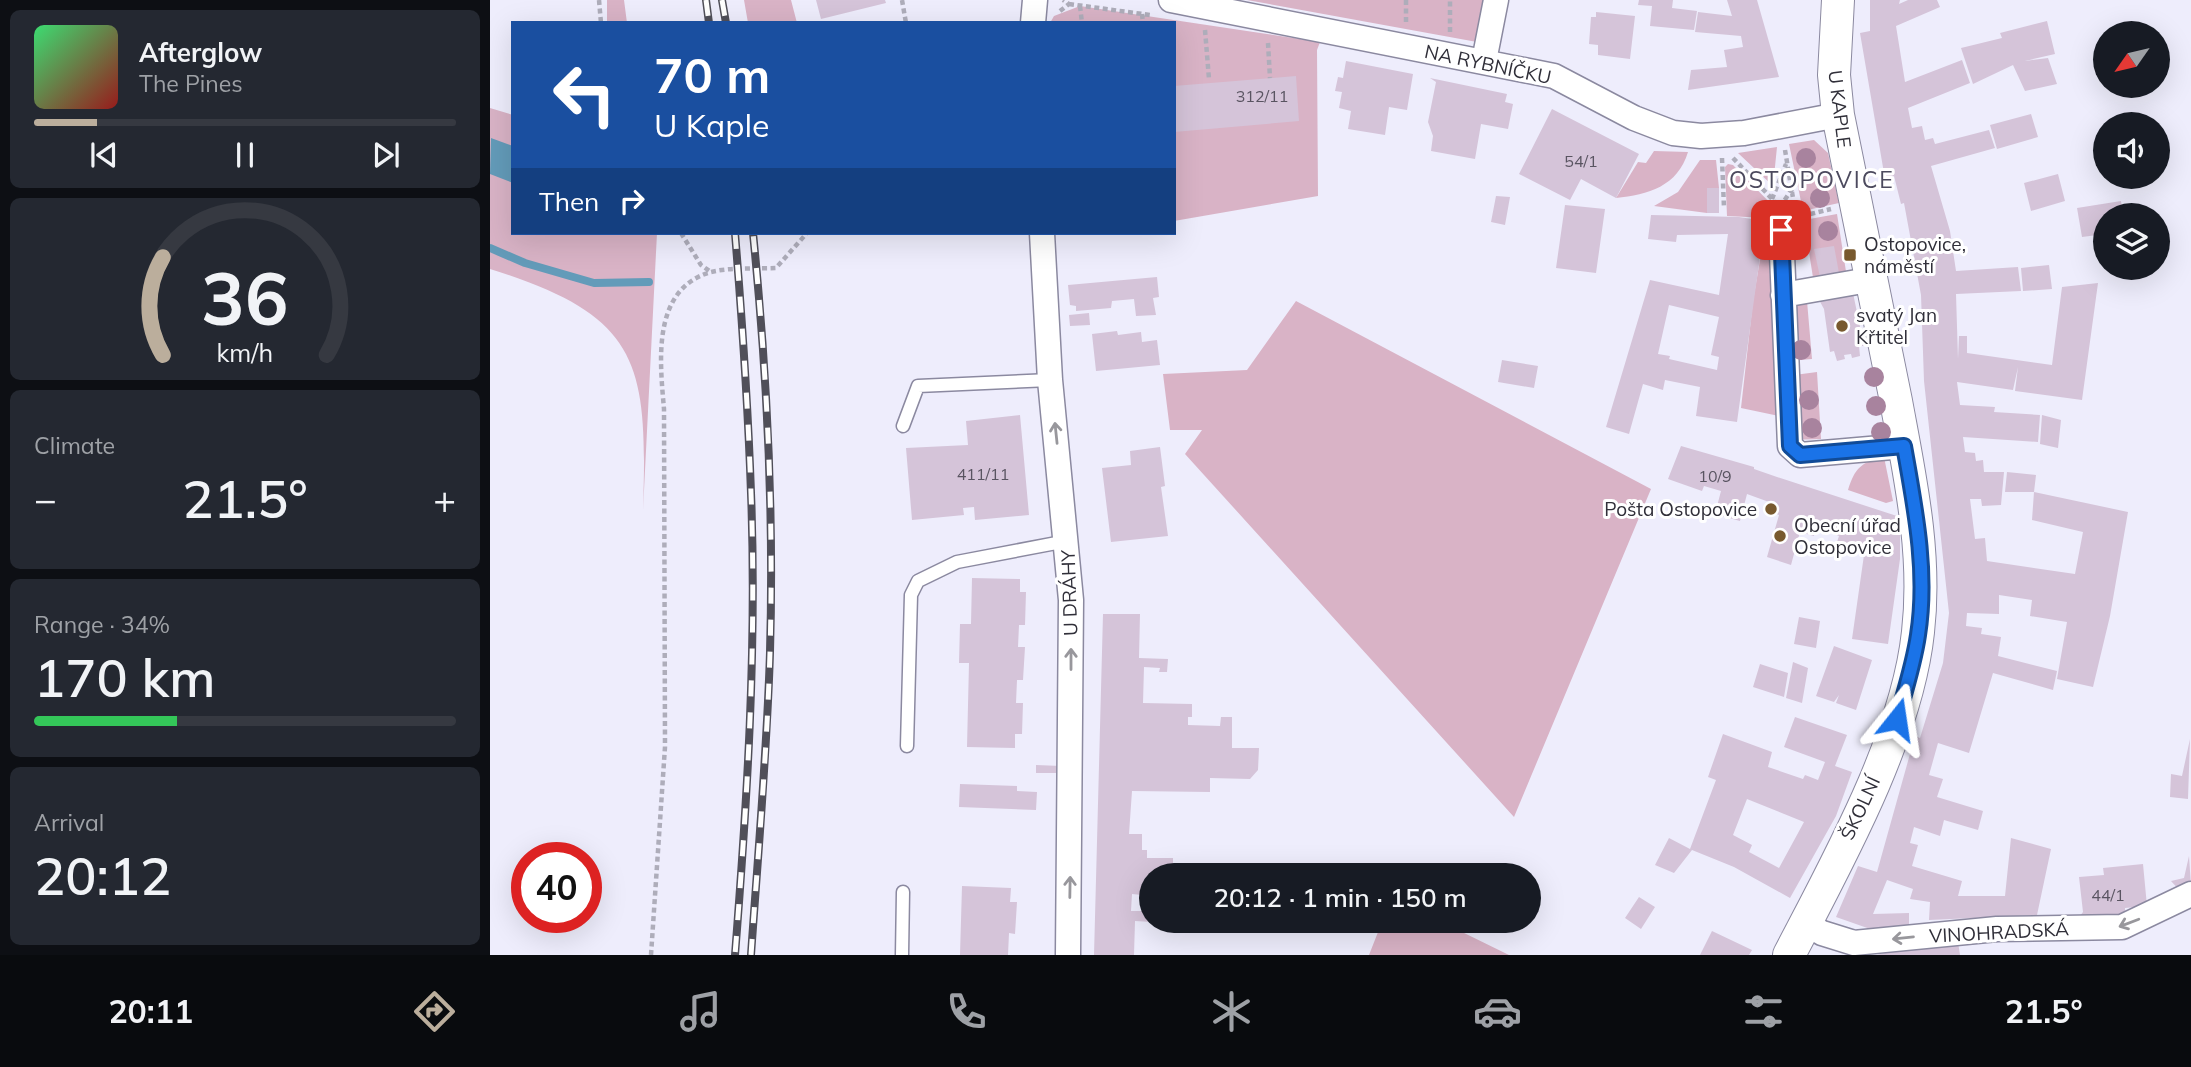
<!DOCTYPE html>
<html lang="en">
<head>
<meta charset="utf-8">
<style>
  body { margin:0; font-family:Mulish,sans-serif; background:#242831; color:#f1f3f6; height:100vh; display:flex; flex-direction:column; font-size:26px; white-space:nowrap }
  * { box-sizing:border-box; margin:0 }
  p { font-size:23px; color:#9ea1a6 }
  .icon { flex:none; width:38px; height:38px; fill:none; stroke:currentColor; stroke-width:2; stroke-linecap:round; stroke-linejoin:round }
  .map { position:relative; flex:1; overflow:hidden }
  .panel { display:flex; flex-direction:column; gap:10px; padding:10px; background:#0d0f14; width:490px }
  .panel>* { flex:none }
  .banner { position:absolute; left:21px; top:21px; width:665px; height:214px; border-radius:0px; box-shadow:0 7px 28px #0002; background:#1a4fa0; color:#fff; overflow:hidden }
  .needle { width:46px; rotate:236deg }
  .buttons { position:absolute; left:1603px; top:21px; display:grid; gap:14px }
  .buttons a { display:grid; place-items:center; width:77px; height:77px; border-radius:50%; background:#171b24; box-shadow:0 7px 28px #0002; font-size:35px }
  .speed { position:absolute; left:21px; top:842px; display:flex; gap:14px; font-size:35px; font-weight:700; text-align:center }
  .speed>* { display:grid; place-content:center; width:91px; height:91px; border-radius:50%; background:#171b24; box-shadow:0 7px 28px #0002; line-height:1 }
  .speed .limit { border:10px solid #d22; background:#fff; color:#111 }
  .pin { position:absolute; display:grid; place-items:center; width:60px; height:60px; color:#fff; margin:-30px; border-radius:14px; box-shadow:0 4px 10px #0006 }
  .me { position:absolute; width:77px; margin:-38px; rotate:15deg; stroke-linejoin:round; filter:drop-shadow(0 0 5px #0008) }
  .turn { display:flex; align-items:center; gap:24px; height:147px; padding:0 28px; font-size:32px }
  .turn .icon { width:91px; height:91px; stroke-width:2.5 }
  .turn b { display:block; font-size:49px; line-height:60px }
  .then { display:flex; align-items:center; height:66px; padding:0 28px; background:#0003; gap:14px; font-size:26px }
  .big { font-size:52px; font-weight:600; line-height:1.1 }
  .panel .widget { flex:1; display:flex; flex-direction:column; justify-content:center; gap:10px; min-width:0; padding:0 24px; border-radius:10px; background:#242831 }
  .panel .dial { align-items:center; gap:0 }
  .dial svg { height:182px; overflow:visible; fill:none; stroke:#363941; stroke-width:7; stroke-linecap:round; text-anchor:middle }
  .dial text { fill:#f1f3f6; stroke:none }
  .song { display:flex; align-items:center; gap:21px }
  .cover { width:84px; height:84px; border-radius:10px; background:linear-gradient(135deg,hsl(140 70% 55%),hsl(0 70% 35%)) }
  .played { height:7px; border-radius:4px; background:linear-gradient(90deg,#bbae9c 15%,#363941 15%) }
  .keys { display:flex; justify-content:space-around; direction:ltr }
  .heat { display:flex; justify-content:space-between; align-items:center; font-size:38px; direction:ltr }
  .charge { height:10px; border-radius:5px; background:linear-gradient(90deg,#34c759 34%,#363941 0) }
  .trip { position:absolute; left:649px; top:863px; width:402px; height:70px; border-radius:35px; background:#171b24; box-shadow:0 7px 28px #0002; font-weight:600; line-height:70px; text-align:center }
  .tab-bar { display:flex; height:112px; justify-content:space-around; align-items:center; background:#090b0e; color:#9ea1a6 }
  .tab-bar .icon { width:49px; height:49px }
  .tab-bar .selected { color:#bbae9c }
  .tab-bar b { font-size:32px; color:#f1f3f6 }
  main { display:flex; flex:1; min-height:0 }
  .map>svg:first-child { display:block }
  .green { fill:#d9b3c6 }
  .water { fill:#639bb9 }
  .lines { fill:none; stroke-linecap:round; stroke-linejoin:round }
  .stream { stroke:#639bb9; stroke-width:8 }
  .building { fill:#d5c4d9; fill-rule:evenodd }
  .service-casing { stroke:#8b89a0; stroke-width:15 }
  .minor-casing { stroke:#8b89a0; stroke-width:27 }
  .tertiary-casing { stroke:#8b89a0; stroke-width:34 }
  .path { stroke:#aeadba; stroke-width:4.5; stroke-dasharray:5 3.5; stroke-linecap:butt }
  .service { stroke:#fff; stroke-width:12 }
  .minor { stroke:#fff; stroke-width:24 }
  .tertiary { stroke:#fff; stroke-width:32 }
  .rail-casing { stroke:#504f59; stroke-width:8 }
  .rail { stroke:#fff; stroke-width:5; stroke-dasharray:16; stroke-linecap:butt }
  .tree { fill:#a8839e }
  .oneway { stroke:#98979c }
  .route-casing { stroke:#114b97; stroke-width:18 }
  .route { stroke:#1a73e8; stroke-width:12 }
  .poi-dot { fill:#78592e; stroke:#fff; stroke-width:2.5 }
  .labels { text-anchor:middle; stroke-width:6; stroke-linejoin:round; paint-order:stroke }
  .number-label { font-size:16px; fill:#595461 }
  .street-label { font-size:19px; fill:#302f39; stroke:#fff }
  .poi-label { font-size:19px; fill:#302f39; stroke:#fff; text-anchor:start }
  .quarter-label { font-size:23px; letter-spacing:2px; fill:#4c4a5e; stroke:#fff }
</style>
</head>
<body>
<main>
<section class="panel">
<div class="widget">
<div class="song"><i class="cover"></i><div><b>Afterglow</b><p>The Pines</p></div></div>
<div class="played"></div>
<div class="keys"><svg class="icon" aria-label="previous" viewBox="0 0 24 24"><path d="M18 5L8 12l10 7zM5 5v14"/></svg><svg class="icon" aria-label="pause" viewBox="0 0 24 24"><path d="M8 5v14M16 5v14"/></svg><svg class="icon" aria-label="next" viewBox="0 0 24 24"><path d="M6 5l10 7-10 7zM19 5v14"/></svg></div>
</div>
<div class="widget dial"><svg viewBox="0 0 100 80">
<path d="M14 69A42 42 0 1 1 86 69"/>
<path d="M14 69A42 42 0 0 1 14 26" stroke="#bbae9c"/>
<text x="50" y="56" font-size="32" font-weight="700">36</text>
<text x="50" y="72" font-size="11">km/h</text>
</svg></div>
<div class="widget"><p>Climate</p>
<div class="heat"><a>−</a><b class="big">21.5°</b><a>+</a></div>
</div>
<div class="widget"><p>Range · 34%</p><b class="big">170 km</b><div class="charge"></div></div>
<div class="widget"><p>Arrival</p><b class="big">20:12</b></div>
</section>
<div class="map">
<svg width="1701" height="955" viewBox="0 0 1701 955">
  <rect width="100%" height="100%" fill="#eeedfc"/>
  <path class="green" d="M117 0H134L137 23H117Z
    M254 0H301L307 23H258Z
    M757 0H997L987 42Z
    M590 6 830 42 827 50 828 196 684 221V23H560L564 16Z
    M0 108 23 115V233H167L153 510C158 362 150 316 0 269Z
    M1324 140 1338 153 1349 203 1313 211 1299 144Z
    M1287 147 1283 186 1248 153Z
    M1164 151 1198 152C1188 186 1158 195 1126 198L1148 162 1156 163Z
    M1210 160H1226L1229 188H1217V213L1164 206 1188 192Z
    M1238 164 1243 165 1287 210 1289 416 1251 408 1263 301 1277 218 1237 216 1235 167Z
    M1347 214 1357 278 1324 284 1314 220Z
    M806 301 1161 489 1024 817 695 454 712 430H680L673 374 757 370Z
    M1317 301 1322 359 1297 361V304Z
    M1327 372 1331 439 1299 440 1297 376Z
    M1394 457 1403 501 1396 503 1358 490C1365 468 1371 462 1394 457Z
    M890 927 968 930 1019 955H879Z"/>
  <path class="water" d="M1 138 23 146V183L0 174Z"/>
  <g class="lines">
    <path class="stream" d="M0 248 35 263 104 283 159 282"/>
  </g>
  <path class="building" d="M326 0H395L396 3 331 19Z
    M1149 0H1183L1182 8 1207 11 1204 30 1160 26 1162 6 1148 5Z
    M1237 0H1267L1289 77 1198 90 1201 70 1237 67 1234 50 1253 47 1251 36 1205 32 1208 12 1242 16Z
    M1380 0H1410L1409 4 1418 0H1447L1450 7 1406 26 1415 82 1472 60 1480 83 1418 108 1422 128 1432 126 1435 140 1443 138 1445 144 1499 130 1505 148 1441 166 1460 231 1466 271 1528 267 1531 291 1466 294 1468 359 1469 336H1477V353L1562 365 1572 287 1608 283 1592 400 1525 391 1528 367 1523 390 1467 382 1470 405 1505 407 1504 412 1550 415 1548 442 1473 437 1475 452 1485 453 1486 461 1493 460 1494 472H1514L1511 505 1492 506 1491 499H1480L1485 539 1495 538 1497 561 1585 574 1593 532 1542 520 1544 492H1515L1517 472 1546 475 1544 492 1638 512 1620 616 1603 687 1567 679 1577 622 1540 616 1542 600 1509 595V614L1477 613 1476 626 1492 628 1491 634 1511 637 1508 656 1567 671 1563 690 1503 673 1479 753 1448 743 1439 775 1453 779 1447 797 1493 811 1488 830 1454 820 1450 836 1424 827 1420 843 1428 845 1422 866 1472 881 1468 896H1515L1521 838 1561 849 1547 915 1439 920 1440 902 1420 899 1423 889 1397 880 1383 914 1419 913V927L1383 930 1346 917 1368 866 1387 872 1425 736 1430 738 1453 663 1459 613 1434 381 1431 295 1414 203 1411 204 1404 176 1395 179 1370 33 1380 31Z
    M1106 12 1145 16 1140 59 1108 55V45L1099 44 1101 17H1106Z
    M1557 21 1565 54 1535 61 1558 58 1567 84 1535 91 1523 65 1483 84 1471 48 1512 38 1510 33Z
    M856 61 923 74 917 110 899 107 895 135 858 129 861 111 849 108 852 92 845 91 848 77 853 78Z
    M806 76 809 121 684 132V86Z
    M940 78 1017 94 1015 102 1023 104 1018 129 991 124 985 159 941 151 943 136 938 122 946 82Z
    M1062 109 1149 154 1126 198 1091 179 1080 200 1029 174Z
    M1541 114 1548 137 1507 149 1500 125Z
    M1568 174 1575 201 1541 211 1534 183Z
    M1217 188H1229V213H1217Z
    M1006 196 1020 197 1015 225 1001 222Z
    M1631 201 1633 215H1615V234L1592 237 1587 208Z
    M1075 205 1115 209 1106 273 1066 268Z
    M1161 215 1249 217 1275 221 1247 422 1206 416 1210 387 1175 380 1173 390 1153 384 1139 434 1116 427 1160 280 1229 295 1238 234 1187 235 1186 242 1158 239ZM1179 305 1229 317 1221 355 1229 357 1227 370 1179 359 1180 356 1168 354Z
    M1344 246 1349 273 1330 277 1324 249Z
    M1559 265 1562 289 1533 291 1531 268Z
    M667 277 669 297 663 298 666 315 646 316 644 299 622 301 621 308 586 311V306L580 305 578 285Z
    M1363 293 1374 346H1369L1370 356 1362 358 1361 354 1354 355 1355 359 1347 361 1344 351 1340 352 1334 309 1328 298Z
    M599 313 600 325 580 326 579 315Z
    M627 331 628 335 651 332 652 342 667 340 670 365 606 371 602 334Z
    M1012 360 1048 366 1044 388 1008 382Z
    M530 415 539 515 485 520 484 507 473 508 474 515 422 520 416 448 478 445 476 421Z
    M1552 415 1571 420 1568 448 1550 444Z
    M1191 446 1264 467V469L1287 477 1410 517V559L1398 644 1362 639 1374 555 1346 545 1349 536 1325 526 1324 536 1310 532 1301 565 1277 557 1289 515 1277 510 1279 502 1257 494 1250 521 1225 514 1231 491 1214 486 1212 491 1178 479Z
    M670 447 675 486 671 487 678 536 621 542 612 468 641 465 640 451Z
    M482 578 530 579V592H536L535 625H529L528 647H535L533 680H527L526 703H533L532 734H525V748L477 747 479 663H469L470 624H481Z
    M613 614H650L649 658 678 659 677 672H669L670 668 654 667 653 703 702 704V717H698V725L730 726 731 717H742V748H769L768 770 760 779 720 778V792L642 791 639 834H652V850H657V858H683V863H693V875H662V896L642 894 641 911H662V922L645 921 644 955H604Z
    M1309 617 1330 621 1326 648 1304 644Z
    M1344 646 1382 660 1366 710 1346 703 1349 695 1344 702 1326 696Z
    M1303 662 1318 668 1312 703 1296 698Z
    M1270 664 1298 673 1294 697 1263 687Z
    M1305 717 1357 735 1345 766 1362 772 1346 816 1300 898 1244 867 1202 850 1184 873 1165 865 1179 838 1200 849 1226 780 1218 777 1233 734 1282 752 1278 767 1313 779 1315 775 1328 780 1335 762 1294 747ZM1257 799 1314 822 1289 868 1259 852 1262 845 1243 835Z
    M1700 739 1698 799 1680 797 1681 774 1692 776Z
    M546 765 571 766V773H546Z
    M470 784 527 786V791L547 792 546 810 469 807Z
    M1699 856 1701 886 1692 893 1681 881 1694 878Z
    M1653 864 1657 906 1635 908V916L1587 920 1593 912 1589 877 1614 875 1613 868Z
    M472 886 521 888 520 902H527L525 934 519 933 518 955H470Z
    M1149 897 1165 907 1151 929 1135 918Z
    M1222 931 1262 950 1259 955H1210Z
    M1468 942 1470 955H1387L1412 948Z"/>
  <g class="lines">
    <defs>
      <path id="service" d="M413 426 428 386 560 380
        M417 746 421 595 428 581 467 562 577 541
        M412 955 413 892"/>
      <path id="minor" d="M681 0 1064 76 1144 118 1183 133 1211 136 1254 133 1348 115
        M543 23 545 0
        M994 61 1006 0
        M1291 230 1300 446 1310 455 1414 446
        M552 233 560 380 581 600 578 955
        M1293 295 1367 282
        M1315 923 1332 933 1364 943 1507 929 1632 927 1701 894"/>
      <path id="tertiary" d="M1299 955C1348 861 1417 737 1428 632 1437 554 1420 477 1406 401 1387 305 1367 210 1348 115L1344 75 1348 0"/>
    </defs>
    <use href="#service" class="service-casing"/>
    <use href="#minor" class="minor-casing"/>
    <use href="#tertiary" class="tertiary-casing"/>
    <path class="path" d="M109 0 111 23
      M412 0 416 23
      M916 0V24
      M579 4 660 15
      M590 6 592 23
      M570 11 579 4 573 0
      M652 14 653 23
      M715 30 719 79
      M960 32V0
      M778 43 780 78
      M1295 150 1305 210
      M1232 158 1234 208
      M1243 158 1288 205
      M1282 199 1296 164
      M1290 207 1302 189
      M1312 216 1341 209
      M191 233 211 265 221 272
      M161 955 175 747 174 409C170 362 161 289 221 272 241 267 266 269 286 268L317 233"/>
    <use href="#service" class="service"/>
    <use href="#minor" class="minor"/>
    <use href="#tertiary" class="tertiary"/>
    <defs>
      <path id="rail" d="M216 0 219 23
        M232 0 236 23
        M245 233C252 319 258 406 261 493 267 647 257 802 245 955
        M261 955C268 854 277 753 280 652 284 512 277 372 263 233"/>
    </defs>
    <use href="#rail" class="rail-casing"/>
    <use href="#rail" class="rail"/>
  </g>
  <g class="tree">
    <circle cx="1316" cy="158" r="10"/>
    <circle cx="1330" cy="198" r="10"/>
    <circle cx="1338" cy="231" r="10"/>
    <circle cx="1311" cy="350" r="10"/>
    <circle cx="1384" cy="377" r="10"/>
    <circle cx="1319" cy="400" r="10"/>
    <circle cx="1386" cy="406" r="10"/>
    <circle cx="1322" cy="428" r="10"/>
    <circle cx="1391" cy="432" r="10"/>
  </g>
  <defs><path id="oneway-shaft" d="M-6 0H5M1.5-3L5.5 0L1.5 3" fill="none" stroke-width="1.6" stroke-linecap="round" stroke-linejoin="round" transform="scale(1.75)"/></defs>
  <g class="oneway">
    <use href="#oneway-shaft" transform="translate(566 433) rotate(-96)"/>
    <use href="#oneway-shaft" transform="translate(581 659) rotate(-90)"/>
    <use href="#oneway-shaft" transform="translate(580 887) rotate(-89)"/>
    <use href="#oneway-shaft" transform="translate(1639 923) rotate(159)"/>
    <use href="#oneway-shaft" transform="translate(1413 938) rotate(174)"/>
  </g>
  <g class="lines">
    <defs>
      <path id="route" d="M1291 230 1300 446 1310 455 1414 446C1425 508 1438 572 1428 635 1424 663 1415 691 1407 719"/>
    </defs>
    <use href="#route" class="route-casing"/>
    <use href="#route" class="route"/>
  </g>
  <g class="poi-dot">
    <rect x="1353" y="248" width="14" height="14" rx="3.5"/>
    <circle cx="1352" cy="326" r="7"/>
    <circle cx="1281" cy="509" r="7"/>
    <circle cx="1290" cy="536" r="7"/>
  </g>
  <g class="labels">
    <g class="number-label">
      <text x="772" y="102">312/11</text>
      <text x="1091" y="167">54/1</text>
      <text x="493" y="480">411/11</text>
      <text x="1225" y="482">10/9</text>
      <text x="1618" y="901">44/1</text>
    </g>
    <g class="street-label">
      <text transform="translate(998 64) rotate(12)" y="7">NA RYBNÍČKU</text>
      <text transform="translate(1350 109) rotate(83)" y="7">U KAPLE</text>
      <text transform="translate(579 593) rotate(-92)" y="7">U DRÁHY</text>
      <text transform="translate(1370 808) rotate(-65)" y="7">ŠKOLNÍ</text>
      <text transform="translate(1509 932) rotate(-3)" y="7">VINOHRADSKÁ</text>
    </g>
    <g class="poi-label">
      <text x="1374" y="251">Ostopovice,<tspan x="1374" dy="22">náměstí</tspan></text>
      <text x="1366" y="322">svatý Jan<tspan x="1366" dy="22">Křtitel</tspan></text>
      <text x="1267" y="516" text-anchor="end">Pošta Ostopovice</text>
      <text x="1304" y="532">Obecní úřad<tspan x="1304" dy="22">Ostopovice</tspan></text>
    </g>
    <g class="quarter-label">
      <text x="1322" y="188">OSTOPOVICE</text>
    </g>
  </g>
</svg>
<div class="buttons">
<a><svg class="needle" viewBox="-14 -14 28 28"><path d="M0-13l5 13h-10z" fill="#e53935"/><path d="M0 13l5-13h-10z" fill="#9ea1a6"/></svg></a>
<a><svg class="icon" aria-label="sound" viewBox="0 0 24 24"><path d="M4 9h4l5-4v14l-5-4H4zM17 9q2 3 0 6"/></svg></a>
<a><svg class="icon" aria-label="layers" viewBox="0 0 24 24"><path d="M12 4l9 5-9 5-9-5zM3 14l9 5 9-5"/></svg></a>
</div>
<div class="speed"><div class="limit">40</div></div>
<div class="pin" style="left:1291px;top:230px;background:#d93025"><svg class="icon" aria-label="arrive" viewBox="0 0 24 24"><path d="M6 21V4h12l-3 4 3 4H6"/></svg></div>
<svg class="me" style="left:1407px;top:719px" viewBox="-20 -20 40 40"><path d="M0-17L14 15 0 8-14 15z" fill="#1a73e8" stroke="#fff" stroke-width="4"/></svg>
<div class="trip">20:12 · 1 min · 150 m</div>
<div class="banner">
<div class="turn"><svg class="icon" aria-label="left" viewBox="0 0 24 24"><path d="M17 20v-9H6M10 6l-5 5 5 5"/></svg><div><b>70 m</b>U Kaple</div></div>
<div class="then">Then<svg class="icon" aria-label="right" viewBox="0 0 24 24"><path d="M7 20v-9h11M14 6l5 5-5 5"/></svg></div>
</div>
</div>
</main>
<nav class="tab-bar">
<b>20:11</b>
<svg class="icon selected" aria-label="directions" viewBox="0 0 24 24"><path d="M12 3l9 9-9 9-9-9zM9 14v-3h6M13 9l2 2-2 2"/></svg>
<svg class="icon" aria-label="music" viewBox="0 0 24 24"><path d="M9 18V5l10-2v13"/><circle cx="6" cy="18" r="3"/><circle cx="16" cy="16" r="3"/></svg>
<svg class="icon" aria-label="phone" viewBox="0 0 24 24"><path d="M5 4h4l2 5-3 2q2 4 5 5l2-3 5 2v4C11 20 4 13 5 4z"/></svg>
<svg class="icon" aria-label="climate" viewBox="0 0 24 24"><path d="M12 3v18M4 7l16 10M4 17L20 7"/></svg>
<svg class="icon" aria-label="car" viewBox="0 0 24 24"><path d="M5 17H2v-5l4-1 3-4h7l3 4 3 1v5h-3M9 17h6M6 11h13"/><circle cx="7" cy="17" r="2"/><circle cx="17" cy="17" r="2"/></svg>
<svg class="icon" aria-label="filters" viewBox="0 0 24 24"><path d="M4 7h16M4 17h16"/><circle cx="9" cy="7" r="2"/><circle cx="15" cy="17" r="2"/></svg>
<b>21.5°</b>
</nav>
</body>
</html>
